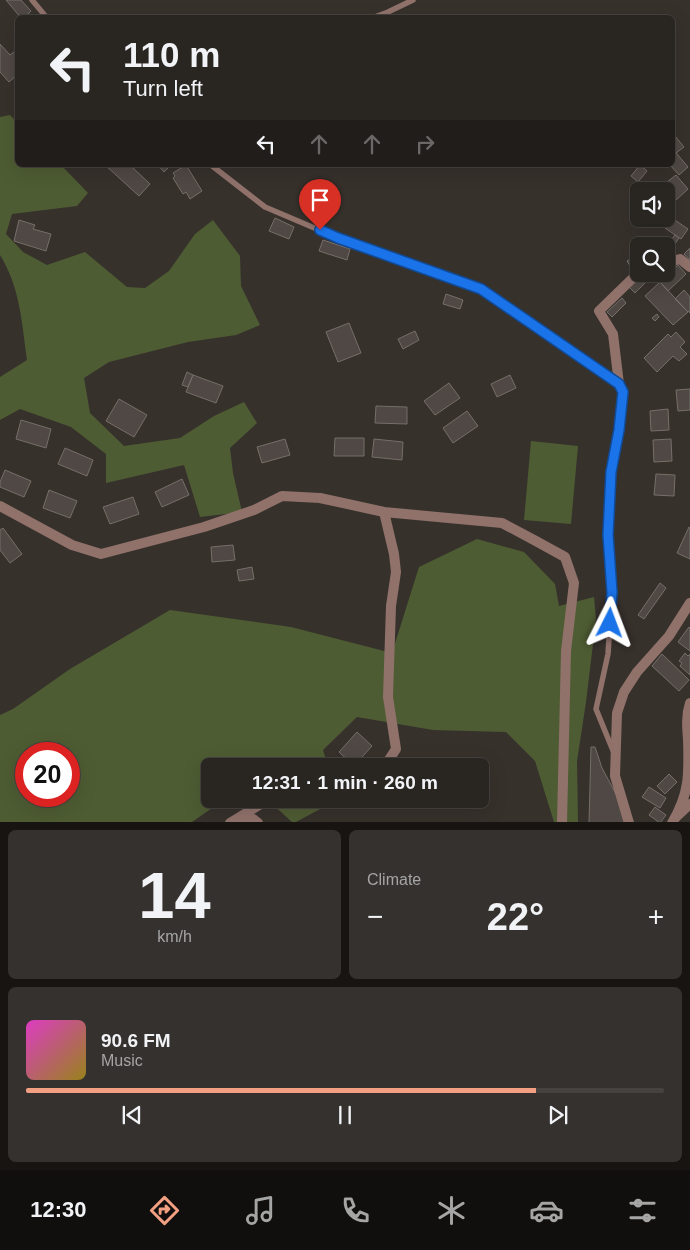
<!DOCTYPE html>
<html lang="en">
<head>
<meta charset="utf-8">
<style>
  body { margin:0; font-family:Arial,sans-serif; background:#35312e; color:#f1f3f6; height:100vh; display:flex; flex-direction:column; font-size:19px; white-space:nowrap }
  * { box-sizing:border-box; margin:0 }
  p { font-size:16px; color:#a5a5a5 }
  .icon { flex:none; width:28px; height:28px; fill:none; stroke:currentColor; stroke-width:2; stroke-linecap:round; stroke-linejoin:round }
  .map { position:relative; height:822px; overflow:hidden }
  .drawer { display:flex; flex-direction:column; gap:8px; padding:8px; background:#171412; flex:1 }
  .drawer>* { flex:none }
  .banner { position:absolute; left:15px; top:15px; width:660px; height:152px; border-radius:8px; box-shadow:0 5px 20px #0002,0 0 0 1px #45423f; background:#292521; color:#f1f3f6; overflow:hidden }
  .controls { position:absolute; left:630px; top:182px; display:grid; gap:10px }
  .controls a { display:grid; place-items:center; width:45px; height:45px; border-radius:8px; background:#292521; box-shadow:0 5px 20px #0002,0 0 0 1px #45423f; font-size:25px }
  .speed { position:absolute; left:15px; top:742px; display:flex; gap:10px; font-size:25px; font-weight:700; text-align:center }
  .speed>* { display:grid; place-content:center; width:65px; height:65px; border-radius:50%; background:#292521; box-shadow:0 5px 20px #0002,0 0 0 1px #45423f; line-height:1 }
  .speed .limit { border:8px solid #d22; background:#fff; color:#111 }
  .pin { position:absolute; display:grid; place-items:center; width:42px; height:42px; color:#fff; margin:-51px -21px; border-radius:50% 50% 50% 0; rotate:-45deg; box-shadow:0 0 5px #0007 }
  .pin .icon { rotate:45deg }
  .me { position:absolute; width:55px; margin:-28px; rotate:3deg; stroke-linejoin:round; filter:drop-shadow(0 0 4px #0008) }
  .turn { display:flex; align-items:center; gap:18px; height:105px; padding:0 25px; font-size:22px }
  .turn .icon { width:65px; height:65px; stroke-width:2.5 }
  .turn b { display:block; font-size:35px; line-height:42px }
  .lanes { display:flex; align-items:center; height:48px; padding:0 25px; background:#0003; justify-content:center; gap:25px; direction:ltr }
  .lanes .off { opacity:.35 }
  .big { font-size:38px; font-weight:700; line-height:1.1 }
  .drawer .tile { flex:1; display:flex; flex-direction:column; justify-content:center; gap:8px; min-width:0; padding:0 18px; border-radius:8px; background:#35312e }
  .drawer .dial { align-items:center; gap:0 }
  .dial b { font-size:65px; line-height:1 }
  .song { display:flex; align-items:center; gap:15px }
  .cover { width:60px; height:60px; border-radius:8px; background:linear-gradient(135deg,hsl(310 70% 55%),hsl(50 70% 35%)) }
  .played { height:5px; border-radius:2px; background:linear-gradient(90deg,#f3a082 80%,#45423f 80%) }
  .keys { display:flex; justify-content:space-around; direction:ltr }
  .heat { display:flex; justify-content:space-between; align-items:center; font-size:28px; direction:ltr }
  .drawer .tiles { flex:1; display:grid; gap:8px; grid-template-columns:1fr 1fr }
  .tile:last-child { grid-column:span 2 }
  .trip { position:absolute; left:201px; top:758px; width:288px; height:50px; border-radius:8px; background:#292521; box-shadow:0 5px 20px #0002,0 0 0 1px #45423f; font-weight:700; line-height:50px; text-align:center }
  .dock { display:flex; height:80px; justify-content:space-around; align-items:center; background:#100f0d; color:#a5a5a5 }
  .dock .icon { width:35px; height:35px }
  .dock .current { color:#f3a082 }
  .dock b { font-size:22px; color:#f1f3f6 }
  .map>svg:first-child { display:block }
  .green { fill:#4e5c33; fill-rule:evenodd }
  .building { fill:#4f4844; stroke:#756e69 }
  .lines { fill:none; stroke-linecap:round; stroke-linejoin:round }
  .service { stroke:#90726b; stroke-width:5.5 }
  .minor { stroke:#90726b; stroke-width:10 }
  .tertiary { stroke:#90726b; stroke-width:10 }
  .route-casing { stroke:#114b97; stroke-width:12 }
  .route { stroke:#1a73e8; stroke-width:9 }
</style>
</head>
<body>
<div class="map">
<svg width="690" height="823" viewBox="0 0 690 823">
  <rect width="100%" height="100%" fill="#37312c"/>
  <path class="green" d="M10 115 17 122 18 165H61L88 193 77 206 12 214 6 234 23 252 47 265 85 252 127 287 145 288 169 271 195 234 213 220 240 256 241 286 260 325 236 335 188 342 109 362 84 378 90 413 124 446 180 438 214 416 244 402 257 423 230 448 233 473 242 512 200 517 184 465 106 483V454L71 427 20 409 0 420V377L27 360C22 323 20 287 0 255V117Z
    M531 441 578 446 571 524 524 520Z
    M477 539 524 552 555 584 559 606 594 597 596 619 586 702 577 761 578 822H554L535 761 506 732 433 730 357 717 323 750 328 766H210V799H225L192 822H0V715L13 709 70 669 170 610 291 627 392 653 419 567ZM26 754H69V796H26Z
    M267 799H337V800L296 822 293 823Z"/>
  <path class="building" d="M6 0H21L31 11 24 18H21Z
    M0 44 10 55 14 52 18 56V74L9 82 0 72Z
    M675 136 684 147 676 153 672 148V138Z
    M672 148 688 167 679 175 670 165H672Z
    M105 165H130L150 184 139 196Z
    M158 165H171L164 172Z
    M186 165 202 191 190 199 186 192 183 194 173 178 175 176 173 173Z
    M640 165 647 171 638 182 631 176Z
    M676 175 688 189 675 201 662 186Z
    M275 218 294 227 289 239 269 231Z
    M672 218 688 229 681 239 665 228Z
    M19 220 35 225 33 229 51 234 46 251 14 241Z
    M675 235 679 238 670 251 666 247Z
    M323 240 350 249 347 260 319 251Z
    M690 248V260L684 254Z
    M639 254V268L633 271 627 261Z
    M678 265 686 274 668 291 660 282Z
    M643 274 649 279 635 293 629 287Z
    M660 282 688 312 673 325 645 296Z
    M684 290 690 297V313L688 311V312L675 299Z
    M446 294 463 300 460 309 443 304Z
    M622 298 626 303 612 317 607 312Z
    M657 314 659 317 655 321 652 318Z
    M349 323 361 353 338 362 326 332Z
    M415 331 419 340 403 349 398 339Z
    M676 332 685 342 680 347 687 354 679 361 673 356 657 372 644 358 668 334 671 337Z
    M187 372 193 375 188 387 182 385Z
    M193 375 223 386 216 403 186 392Z
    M510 375 516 388 497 397 491 384Z
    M449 383 460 398 435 415 424 401Z
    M690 389V410L678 411 676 390Z
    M119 399 147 415 134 437 106 421Z
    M376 406 407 407V424L375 423Z
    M668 409 669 430 651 431 650 411Z
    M467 411 478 426 453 443 443 428Z
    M21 420 51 429 46 448 16 439Z
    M335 438H364V456H334Z
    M285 439 290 455 262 463 257 447Z
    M374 439 403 442 402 460 372 457Z
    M671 439 672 461 654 462 653 440Z
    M65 448 93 460 87 476 58 464Z
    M5 470 31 481 24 497 0 487V482Z
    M656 474 675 475 674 496 654 495Z
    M182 479 189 495 162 507 155 492Z
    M49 490 77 501 70 518 43 508Z
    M133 497 139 514 110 524 103 507Z
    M689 527 690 528V559L677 553Z
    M3 528 22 554 10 563 0 550V530Z
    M233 545 235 560 212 562 211 547Z
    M252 567 254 579 239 581 237 570Z
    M660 583 666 588 644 619 638 615Z
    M689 627 690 628V651L678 642Z
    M685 653 688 656 690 654V675L680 666 682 663 679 661Z
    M662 654 689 680 679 691 652 666Z
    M357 732 372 746 354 766 339 752Z
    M591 747H595L602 768 617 796 626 823H589Z
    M669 774 677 782 665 794 657 786Z
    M649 787 666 798 660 808 642 797Z
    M655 807 666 815 660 823 649 815Z"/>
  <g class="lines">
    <path class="service" d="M32 0 47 18
      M372 18 388 12 413 0
      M211 165 265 207 338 238 481 289 619 384 623 392 619 430 611 472 609 535 612 592 608 654 596 709 614 753"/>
    <path class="minor" d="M666 263 680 259 690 267
      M619 384 613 334 599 311 636 275 639 274
      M0 506 72 545 101 554 204 527 254 510 282 496 320 498 384 512 502 523 534 540 565 557 574 583 566 651 562 823
      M384 512 394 554 396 572 391 606 388 697 396 749 385 766
      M676 817 690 804
      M234 821 253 819 258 823
      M230 823 269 799
      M629 823 615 776 617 713 624 692 637 672 669 636 690 603"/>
    <path class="tertiary" d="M672 823C690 793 689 773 688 739 687 727 686 715 690 703"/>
  </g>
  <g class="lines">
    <defs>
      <path id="route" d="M320 230 338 238 481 289 619 384 623 392 619 430 611 472 608 535 612 592 610 623"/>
    </defs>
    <use href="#route" class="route-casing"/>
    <use href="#route" class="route"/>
  </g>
</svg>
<div class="controls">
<a><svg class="icon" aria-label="sound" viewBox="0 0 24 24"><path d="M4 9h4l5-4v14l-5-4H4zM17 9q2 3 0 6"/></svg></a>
<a><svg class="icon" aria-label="search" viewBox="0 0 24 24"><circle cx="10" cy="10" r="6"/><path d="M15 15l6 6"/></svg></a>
</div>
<div class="speed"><div class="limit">20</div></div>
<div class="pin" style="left:320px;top:230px;background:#d93025"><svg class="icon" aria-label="arrive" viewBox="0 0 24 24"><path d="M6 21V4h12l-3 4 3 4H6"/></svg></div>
<svg class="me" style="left:610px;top:623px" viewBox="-20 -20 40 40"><path d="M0-17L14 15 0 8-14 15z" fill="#1a73e8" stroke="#fff" stroke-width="4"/></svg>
<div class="trip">12:31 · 1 min · 260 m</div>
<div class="banner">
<div class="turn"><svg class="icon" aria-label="left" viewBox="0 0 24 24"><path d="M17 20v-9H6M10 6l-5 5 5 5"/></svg><div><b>110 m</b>Turn left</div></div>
<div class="lanes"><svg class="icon" aria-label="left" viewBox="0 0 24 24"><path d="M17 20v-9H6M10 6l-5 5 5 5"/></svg><svg class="icon off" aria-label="ahead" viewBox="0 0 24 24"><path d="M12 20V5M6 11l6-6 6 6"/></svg><svg class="icon off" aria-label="ahead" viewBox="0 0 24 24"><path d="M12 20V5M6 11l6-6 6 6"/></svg><svg class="icon off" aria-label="right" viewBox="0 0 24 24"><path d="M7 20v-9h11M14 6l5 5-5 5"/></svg></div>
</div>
</div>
<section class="drawer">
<div class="tiles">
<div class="tile dial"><b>14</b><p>km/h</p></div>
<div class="tile"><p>Climate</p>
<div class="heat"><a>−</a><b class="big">22°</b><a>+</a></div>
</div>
<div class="tile">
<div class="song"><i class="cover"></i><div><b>90.6 FM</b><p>Music</p></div></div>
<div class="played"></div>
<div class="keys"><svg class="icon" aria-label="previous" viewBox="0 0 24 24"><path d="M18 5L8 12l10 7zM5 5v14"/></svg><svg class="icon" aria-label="pause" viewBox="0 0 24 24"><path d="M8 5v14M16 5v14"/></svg><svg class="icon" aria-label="next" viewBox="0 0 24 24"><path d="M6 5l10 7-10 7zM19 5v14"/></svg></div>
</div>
</div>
</section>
<nav class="dock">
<b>12:30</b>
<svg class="icon current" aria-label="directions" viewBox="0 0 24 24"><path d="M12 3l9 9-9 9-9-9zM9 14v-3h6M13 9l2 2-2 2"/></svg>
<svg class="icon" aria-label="music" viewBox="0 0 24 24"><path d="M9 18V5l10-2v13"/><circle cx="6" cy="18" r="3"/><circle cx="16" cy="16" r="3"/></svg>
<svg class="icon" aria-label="phone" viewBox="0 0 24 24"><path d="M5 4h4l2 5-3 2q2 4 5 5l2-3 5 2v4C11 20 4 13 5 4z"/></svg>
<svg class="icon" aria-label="climate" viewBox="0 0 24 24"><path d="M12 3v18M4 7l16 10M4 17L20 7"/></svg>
<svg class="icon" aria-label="car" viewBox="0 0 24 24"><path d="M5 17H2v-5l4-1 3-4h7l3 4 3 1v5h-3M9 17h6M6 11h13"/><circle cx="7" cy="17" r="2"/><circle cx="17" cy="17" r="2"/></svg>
<svg class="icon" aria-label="filters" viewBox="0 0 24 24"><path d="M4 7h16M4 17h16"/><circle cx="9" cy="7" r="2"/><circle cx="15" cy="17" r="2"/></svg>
</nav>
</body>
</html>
